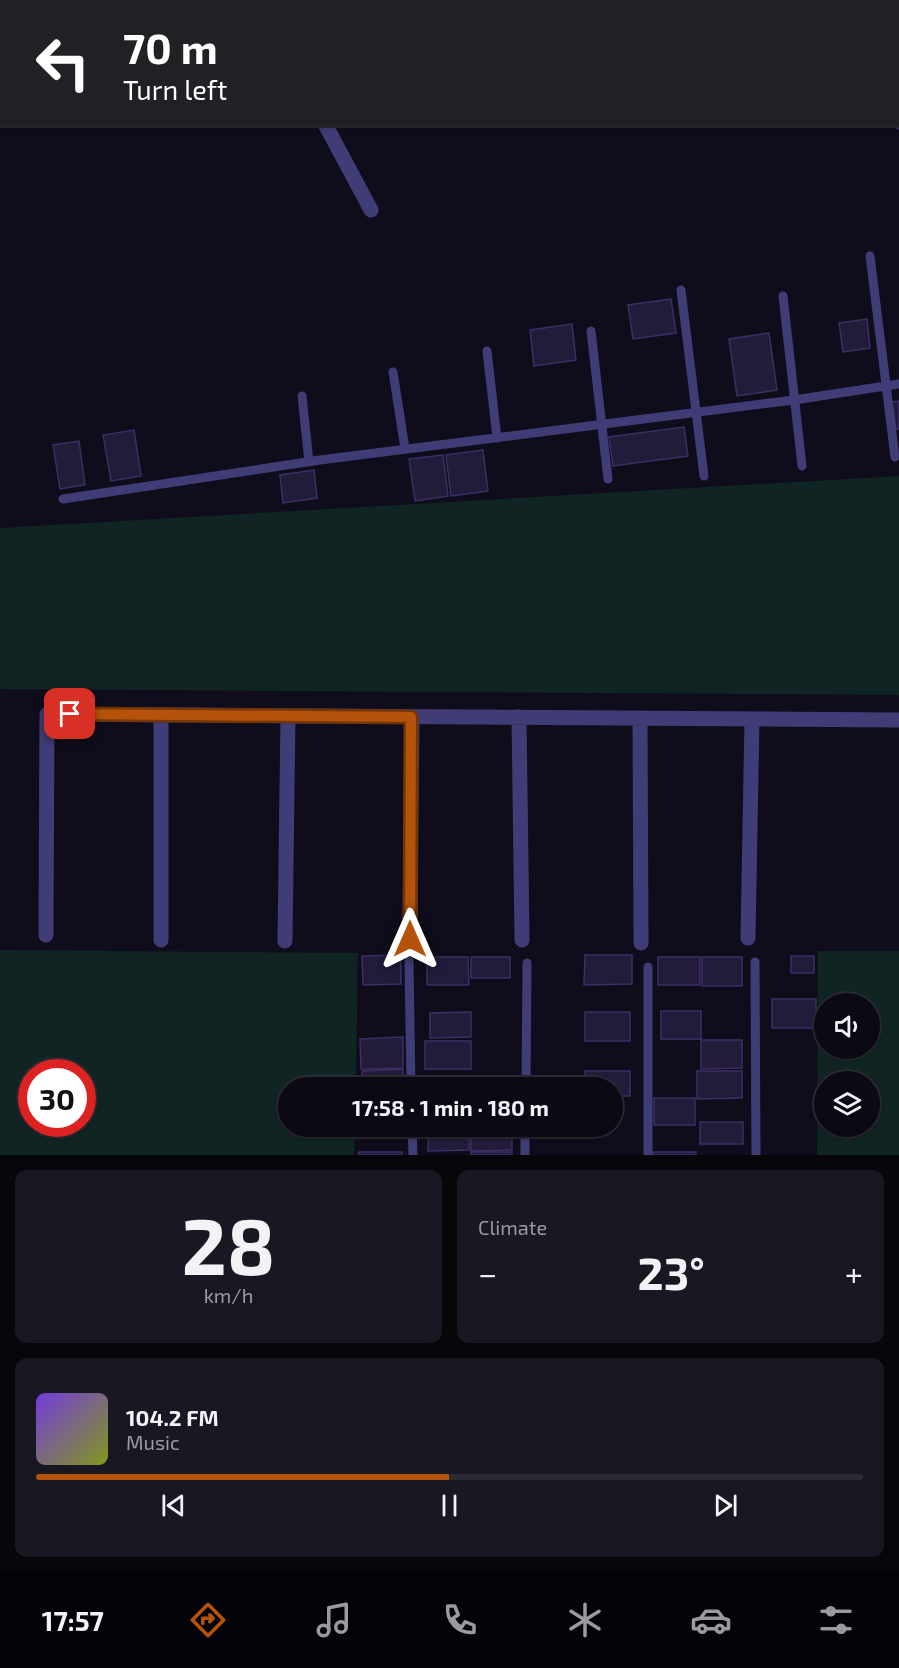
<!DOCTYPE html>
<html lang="en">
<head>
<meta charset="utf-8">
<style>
  body { margin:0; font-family:"Exo 2",sans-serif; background:#191822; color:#f1f3f6; height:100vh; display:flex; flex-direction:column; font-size:22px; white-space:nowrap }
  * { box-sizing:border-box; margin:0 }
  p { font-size:20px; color:#9a9aa0 }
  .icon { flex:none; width:33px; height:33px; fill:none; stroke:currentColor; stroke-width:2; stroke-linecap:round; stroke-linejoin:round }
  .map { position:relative; height:1155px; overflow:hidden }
  .panel { display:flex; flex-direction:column; gap:15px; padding:15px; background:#06060b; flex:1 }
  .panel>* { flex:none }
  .guide { position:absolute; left:0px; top:0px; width:900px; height:126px; box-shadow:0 2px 4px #0004,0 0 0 2px #2b2b34; background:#202124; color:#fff; overflow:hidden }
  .tools { position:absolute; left:814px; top:993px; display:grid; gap:12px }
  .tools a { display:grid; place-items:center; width:66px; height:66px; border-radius:50%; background:#0b0a14; box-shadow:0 2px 4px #0004,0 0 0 2px #2b2b34; font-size:30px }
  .speed { position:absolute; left:18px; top:1059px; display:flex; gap:12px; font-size:30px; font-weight:700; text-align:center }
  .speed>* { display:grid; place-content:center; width:78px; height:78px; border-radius:50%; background:#0b0a14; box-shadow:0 2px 4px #0004,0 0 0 2px #2b2b34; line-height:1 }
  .speed .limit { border:9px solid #d22; background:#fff; color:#111 }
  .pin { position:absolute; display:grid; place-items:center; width:51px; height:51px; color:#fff; margin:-26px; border-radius:12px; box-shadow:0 3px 9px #0006 }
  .me { position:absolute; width:66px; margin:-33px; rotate:0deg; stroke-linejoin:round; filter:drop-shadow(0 0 4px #0008) }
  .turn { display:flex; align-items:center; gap:21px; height:126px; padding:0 24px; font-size:27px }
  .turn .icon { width:78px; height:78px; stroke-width:2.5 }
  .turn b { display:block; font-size:42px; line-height:51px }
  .big { font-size:45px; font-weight:700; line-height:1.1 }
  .panel .tile { flex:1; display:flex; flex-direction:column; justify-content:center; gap:9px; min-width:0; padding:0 21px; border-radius:12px; background:#191822 }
  .panel .dial { align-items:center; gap:0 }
  .dial b { font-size:78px; line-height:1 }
  .song { display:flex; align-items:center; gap:18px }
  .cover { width:72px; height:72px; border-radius:9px; background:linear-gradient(135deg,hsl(260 70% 55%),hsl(70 70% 35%)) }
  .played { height:6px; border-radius:3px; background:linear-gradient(90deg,#b45309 50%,#2b2b34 50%) }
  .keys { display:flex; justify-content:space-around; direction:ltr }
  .heat { display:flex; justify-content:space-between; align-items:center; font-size:33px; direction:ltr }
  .panel .tiles { flex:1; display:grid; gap:15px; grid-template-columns:1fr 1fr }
  .tile:last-child { grid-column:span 2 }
  .trip { position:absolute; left:278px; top:1077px; width:345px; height:60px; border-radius:30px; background:#0b0a14; box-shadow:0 2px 4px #0004,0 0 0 2px #2b2b34; font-weight:700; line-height:60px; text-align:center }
  .menu { display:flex; height:96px; justify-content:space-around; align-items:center; background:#040408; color:#9a9aa0 }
  .menu .icon { width:42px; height:42px }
  .menu .selected { color:#b45309 }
  .menu b { font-size:27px; color:#f1f3f6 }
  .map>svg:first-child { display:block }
  .green { fill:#102424; fill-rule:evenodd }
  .building { fill:#221b3a; stroke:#3b2f64; stroke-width:1.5 }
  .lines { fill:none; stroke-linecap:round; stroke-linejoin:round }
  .lane { stroke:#403c76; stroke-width:9 }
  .street { stroke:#403c76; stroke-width:15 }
  .route-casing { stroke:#753606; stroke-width:15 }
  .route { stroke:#b45309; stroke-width:10 }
</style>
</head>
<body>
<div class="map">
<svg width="899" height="1155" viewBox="0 0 899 1155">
  <rect width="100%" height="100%" fill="#0f0d1b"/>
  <path class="green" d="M899 476V695L0 689V528Z
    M0 950 358 953 356 1087 288 1088V1126L355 1127 354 1155H0ZM82 1072V1124H32V1072Z
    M818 951H899V1155H817ZM825 1004H870V1048H825ZM825 1082H870V1126H825Z"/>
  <path class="building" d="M671 299 676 333 633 339 628 305Z
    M867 319 870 348 843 352 839 323Z
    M572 324 576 360 534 366 530 330Z
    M769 333 777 390 737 396 729 339Z
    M899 401V429H896L892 402Z
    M684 427 688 456 613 466 609 437Z
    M134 430 141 476 111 481 103 435Z
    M79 441 85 485 60 489 53 445Z
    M483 450 488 491 451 496 446 455Z
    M443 455 448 496 415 501 409 459Z
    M314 470 317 498 283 503 280 475Z
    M401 955V984L363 985 362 956Z
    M585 955H632V984L584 985Z
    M791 956H814V973H791Z
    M427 957H468L469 985H427Z
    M471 957H510V978H471Z
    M658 957H700V985H658Z
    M702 957H742V986H702Z
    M772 999H816V1028H772Z
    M661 1011H701V1039H661Z
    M471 1012V1037L430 1038V1013Z
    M585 1012H630V1041H585Z
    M403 1037V1068L361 1069 360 1039Z
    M701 1040H742V1068L701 1069Z
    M425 1041H471V1069H425Z
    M403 1069 404 1088H362V1071Z
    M585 1071H630V1096H612V1088H585Z
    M697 1071H742V1098L697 1099Z
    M654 1098H695V1125H654Z
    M700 1122H743V1144H700Z
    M429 1126H469V1150L428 1151Z
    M471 1126H512V1150L471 1151Z
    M359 1152H402V1155H359Z
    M471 1152H512V1155H471Z
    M653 1152H696V1155H653Z"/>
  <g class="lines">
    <path class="lane" d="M792 0 793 2
      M898 124 899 125
      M870 256 895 457
      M681 290 704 476
      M783 296 802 466
      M591 331 608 479
      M487 351 497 438
      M393 372 405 449
      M302 396 309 462
      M63 499 320 460 794 400 899 384
      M409 961 411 1088
      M755 962 756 1155
      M526 1088 527 963
      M412 1126 413 1155
      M525 1155V1126
      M648 1155V967"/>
    <path class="street" d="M257 0 258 2
      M325 124 371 210
      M519 717 522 940
      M640 718 641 943
      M46 935 47 714 899 720
      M748 938 752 719
      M410 939 412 717
      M161 940V715
      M285 941 288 716"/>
  </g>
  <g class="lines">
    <defs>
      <path id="route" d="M70 714 411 717 410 939"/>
    </defs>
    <use href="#route" class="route-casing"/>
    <use href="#route" class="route"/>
  </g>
</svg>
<div class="tools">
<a><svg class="icon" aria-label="sound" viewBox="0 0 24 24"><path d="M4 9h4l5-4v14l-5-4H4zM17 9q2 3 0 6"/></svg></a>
<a><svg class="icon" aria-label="layers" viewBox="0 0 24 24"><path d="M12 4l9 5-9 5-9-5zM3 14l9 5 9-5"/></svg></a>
</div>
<div class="speed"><div class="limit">30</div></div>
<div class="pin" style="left:70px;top:714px;background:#d93025"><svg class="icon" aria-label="arrive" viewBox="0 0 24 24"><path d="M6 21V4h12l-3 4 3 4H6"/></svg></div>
<svg class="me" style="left:410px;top:939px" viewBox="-20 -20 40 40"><path d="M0-17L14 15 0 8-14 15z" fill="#b45309" stroke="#fff" stroke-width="4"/></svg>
<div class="trip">17:58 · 1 min · 180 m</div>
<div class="guide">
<div class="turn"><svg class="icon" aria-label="left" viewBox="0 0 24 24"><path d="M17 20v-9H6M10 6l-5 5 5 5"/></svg><div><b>70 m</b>Turn left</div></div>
</div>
</div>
<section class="panel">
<div class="tiles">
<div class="tile dial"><b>28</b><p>km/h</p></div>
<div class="tile"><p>Climate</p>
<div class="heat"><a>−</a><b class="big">23°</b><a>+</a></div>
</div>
<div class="tile">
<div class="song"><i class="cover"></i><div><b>104.2 FM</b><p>Music</p></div></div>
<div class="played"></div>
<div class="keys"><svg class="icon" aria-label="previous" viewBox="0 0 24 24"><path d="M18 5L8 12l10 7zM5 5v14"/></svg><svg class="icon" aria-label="pause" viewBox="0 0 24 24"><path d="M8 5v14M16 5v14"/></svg><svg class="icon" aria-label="next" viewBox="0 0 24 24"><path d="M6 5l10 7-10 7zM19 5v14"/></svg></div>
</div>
</div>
</section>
<nav class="menu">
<b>17:57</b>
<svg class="icon selected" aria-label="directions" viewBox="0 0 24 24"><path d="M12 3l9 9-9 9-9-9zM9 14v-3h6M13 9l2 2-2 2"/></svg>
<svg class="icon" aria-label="music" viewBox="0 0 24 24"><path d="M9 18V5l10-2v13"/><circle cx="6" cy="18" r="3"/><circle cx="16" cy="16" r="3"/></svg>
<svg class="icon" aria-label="phone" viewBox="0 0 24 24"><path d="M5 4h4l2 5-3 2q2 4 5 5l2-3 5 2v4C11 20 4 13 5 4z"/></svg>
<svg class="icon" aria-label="climate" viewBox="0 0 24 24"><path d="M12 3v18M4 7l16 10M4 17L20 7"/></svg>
<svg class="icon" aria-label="car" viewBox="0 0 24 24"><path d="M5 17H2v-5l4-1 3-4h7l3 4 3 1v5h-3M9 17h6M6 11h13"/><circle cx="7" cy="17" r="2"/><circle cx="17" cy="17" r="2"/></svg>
<svg class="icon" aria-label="filters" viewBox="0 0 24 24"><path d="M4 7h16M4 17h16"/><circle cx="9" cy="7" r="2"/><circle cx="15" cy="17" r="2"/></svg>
</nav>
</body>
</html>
